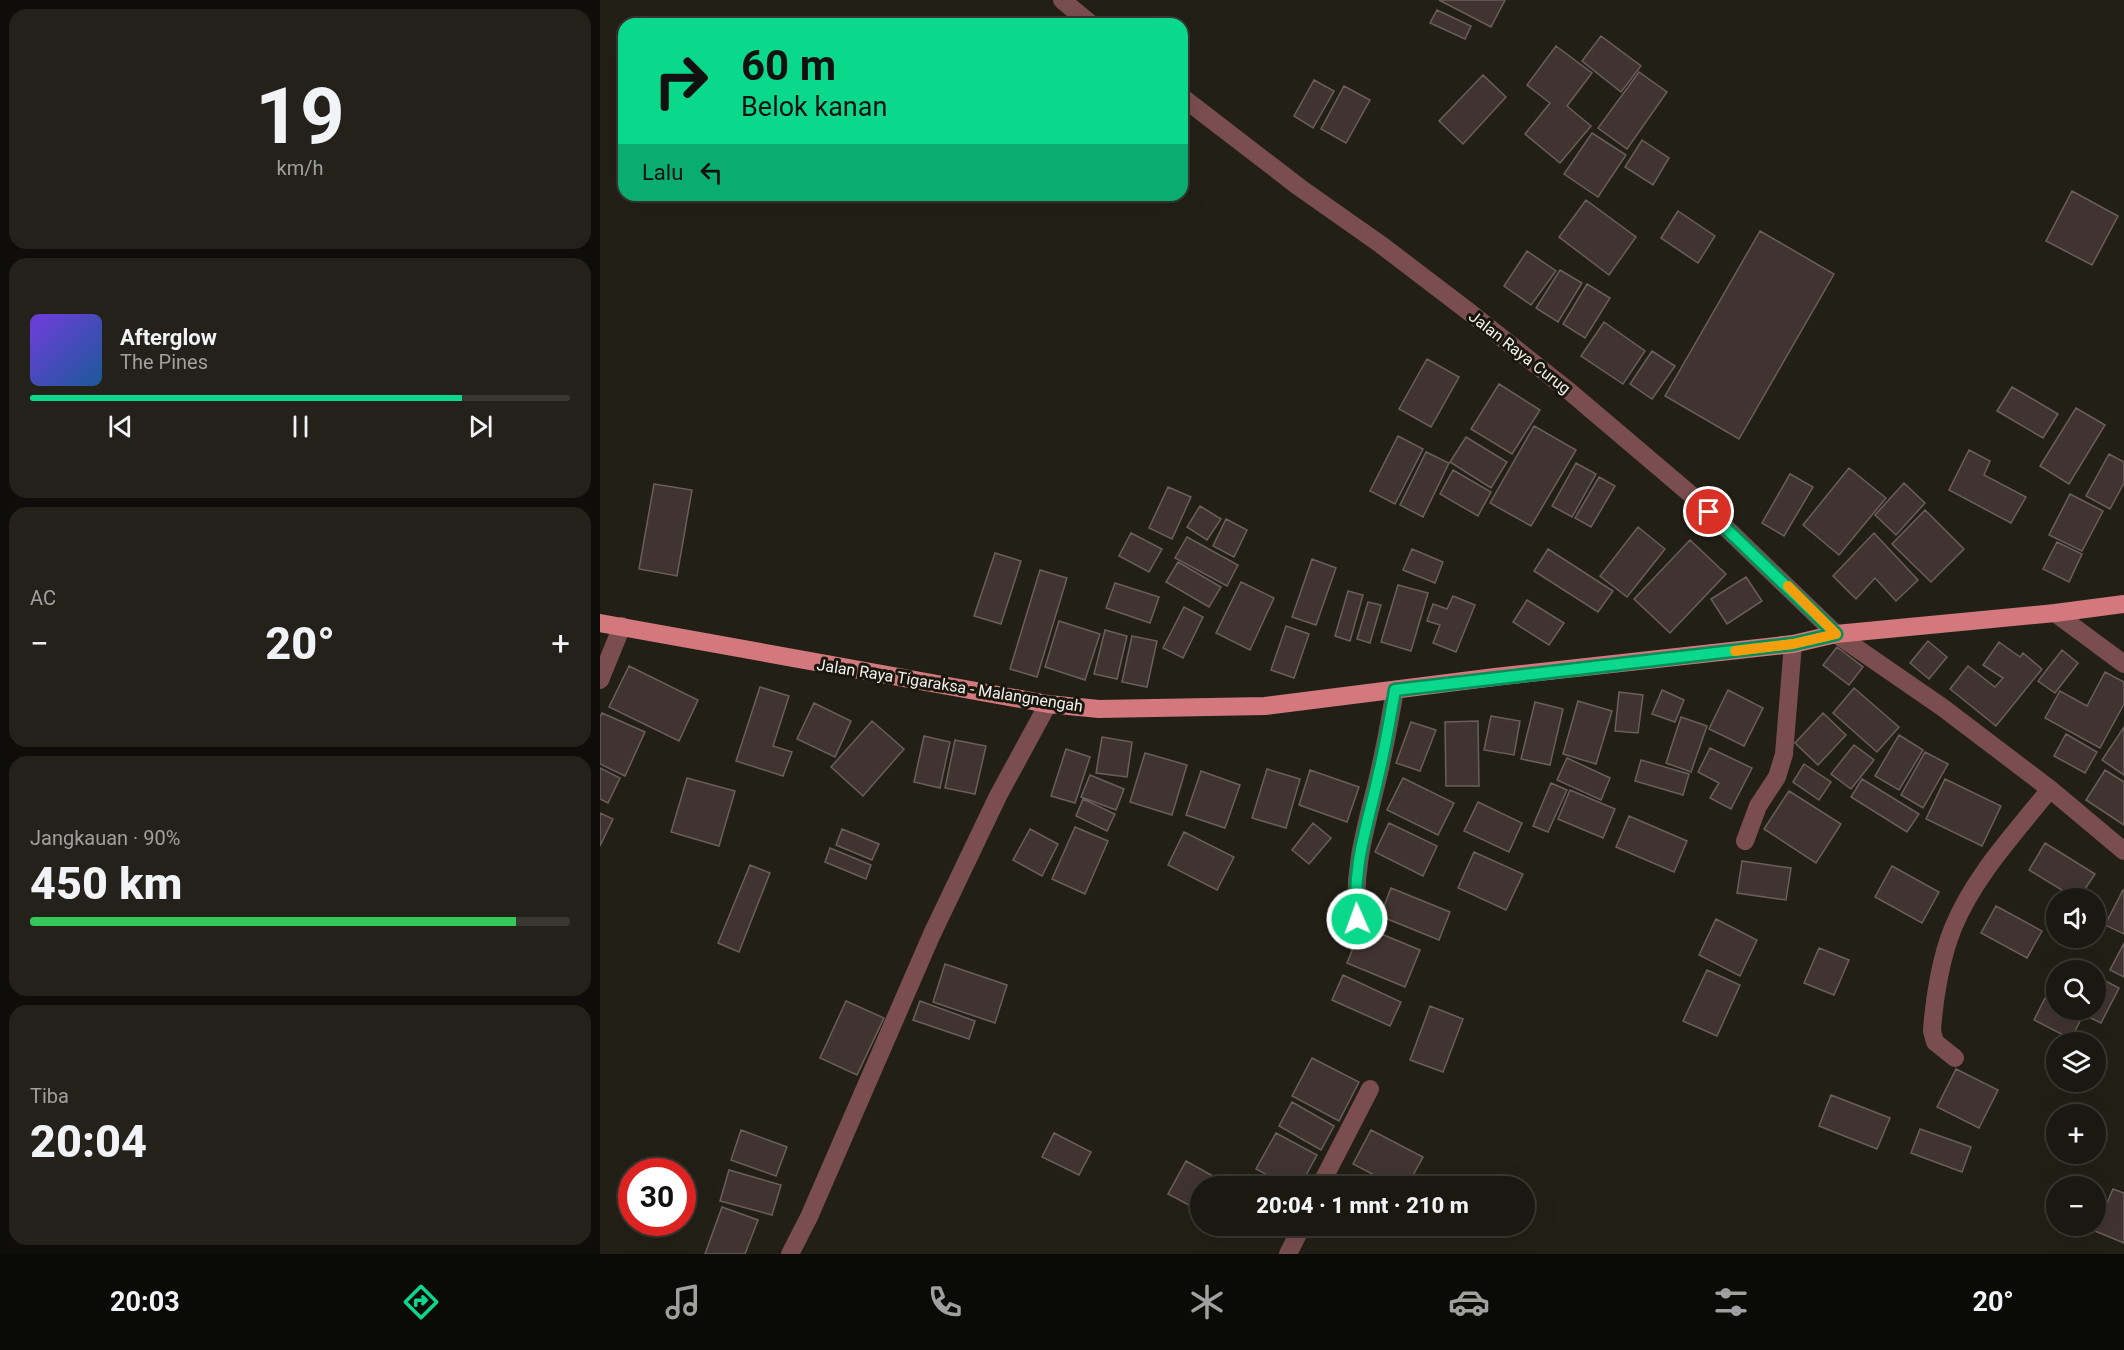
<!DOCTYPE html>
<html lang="id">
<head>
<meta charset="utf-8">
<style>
  body { margin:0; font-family:Roboto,sans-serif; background:#232119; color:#f1f3f6; height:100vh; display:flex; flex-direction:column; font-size:22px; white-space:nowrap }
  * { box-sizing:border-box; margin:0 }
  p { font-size:20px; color:#9fa09f }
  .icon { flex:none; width:33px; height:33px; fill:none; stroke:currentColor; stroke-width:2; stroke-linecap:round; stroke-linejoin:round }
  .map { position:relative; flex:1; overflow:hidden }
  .side { display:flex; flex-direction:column; gap:9px; padding:9px; background:#0e0d09; width:600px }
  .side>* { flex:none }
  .hud { position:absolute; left:18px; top:18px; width:570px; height:183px; border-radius:18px; box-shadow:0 6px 24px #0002,0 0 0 2px #383730; background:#0ad98b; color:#111; overflow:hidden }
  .fabs { position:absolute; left:1446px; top:888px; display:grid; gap:12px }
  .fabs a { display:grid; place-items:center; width:60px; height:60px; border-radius:50%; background:#1a1810; box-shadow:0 6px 24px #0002,0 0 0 2px #383730; font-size:30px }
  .speed { position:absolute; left:18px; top:1158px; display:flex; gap:12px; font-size:30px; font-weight:700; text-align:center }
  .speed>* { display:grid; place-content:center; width:78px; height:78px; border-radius:50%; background:#1a1810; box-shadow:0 6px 24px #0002,0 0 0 2px #383730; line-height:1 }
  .speed .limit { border:9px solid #d22; background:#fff; color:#111 }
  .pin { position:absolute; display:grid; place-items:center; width:51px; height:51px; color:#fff; margin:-26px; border:3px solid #fff; border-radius:50%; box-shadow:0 2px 6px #0007 }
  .me { position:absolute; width:66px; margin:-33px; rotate:358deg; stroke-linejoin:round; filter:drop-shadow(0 0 4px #0008) }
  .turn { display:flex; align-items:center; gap:21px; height:126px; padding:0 24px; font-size:27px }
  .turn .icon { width:78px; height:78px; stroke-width:2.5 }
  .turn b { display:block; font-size:42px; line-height:51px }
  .then { display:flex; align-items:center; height:57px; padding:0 24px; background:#0003; gap:12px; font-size:22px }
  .big { font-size:45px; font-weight:800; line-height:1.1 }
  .side .tile { flex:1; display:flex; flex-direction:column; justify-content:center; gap:9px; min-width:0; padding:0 21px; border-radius:18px; background:#232119 }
  .side .dial { align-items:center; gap:0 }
  .dial b { font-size:78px; line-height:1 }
  .song { display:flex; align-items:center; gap:18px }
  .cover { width:72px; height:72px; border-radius:9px; background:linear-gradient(135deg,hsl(260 70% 55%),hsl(210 70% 35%)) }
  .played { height:6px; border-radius:3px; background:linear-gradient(90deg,#0ad98b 80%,#383730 80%) }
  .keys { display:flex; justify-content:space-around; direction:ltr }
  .heat { display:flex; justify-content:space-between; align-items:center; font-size:33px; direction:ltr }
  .charge { height:9px; border-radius:4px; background:linear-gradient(90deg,#34c759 90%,#383730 0) }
  .trip { position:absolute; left:590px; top:1176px; width:345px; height:60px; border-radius:30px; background:#1a1810; box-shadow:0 6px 24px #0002,0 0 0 2px #383730; font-weight:800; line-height:60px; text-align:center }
  .dock { display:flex; height:96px; justify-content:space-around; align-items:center; background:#0a0a06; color:#9fa09f }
  .dock .icon { width:42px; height:42px }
  .dock .selected { color:#0ad98b }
  .dock b { font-size:27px; color:#f1f3f6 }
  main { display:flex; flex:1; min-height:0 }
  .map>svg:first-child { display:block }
  .building { fill:#403431; stroke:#6b5e5a; stroke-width:1.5 }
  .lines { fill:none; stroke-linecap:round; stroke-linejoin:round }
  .minor { stroke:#7a4e4f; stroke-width:18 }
  .major { stroke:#d3797d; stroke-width:18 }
  .route-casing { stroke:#068d5a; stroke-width:15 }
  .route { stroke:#0ad98b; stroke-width:10 }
  .slow { stroke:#f59e0b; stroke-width:10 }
  .labels { text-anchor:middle; stroke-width:6; stroke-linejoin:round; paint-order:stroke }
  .street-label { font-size:16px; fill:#f1efe9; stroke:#19170d }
</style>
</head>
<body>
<main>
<section class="side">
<div class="tile dial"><b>19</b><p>km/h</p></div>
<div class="tile">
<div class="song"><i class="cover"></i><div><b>Afterglow</b><p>The Pines</p></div></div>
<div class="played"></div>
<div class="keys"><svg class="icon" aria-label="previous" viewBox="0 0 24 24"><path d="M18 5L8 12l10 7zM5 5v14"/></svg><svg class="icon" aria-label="pause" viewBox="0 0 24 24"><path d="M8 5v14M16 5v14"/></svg><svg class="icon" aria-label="next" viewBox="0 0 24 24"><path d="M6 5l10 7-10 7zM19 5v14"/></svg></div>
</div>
<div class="tile"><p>AC</p>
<div class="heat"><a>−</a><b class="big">20°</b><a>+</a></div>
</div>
<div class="tile"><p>Jangkauan · 90%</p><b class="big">450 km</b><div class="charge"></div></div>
<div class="tile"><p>Tiba</p><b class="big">20:04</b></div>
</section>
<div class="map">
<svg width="1524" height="1254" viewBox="0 0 1524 1254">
  <rect width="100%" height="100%" fill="#222016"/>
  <path class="building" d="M839 0H905L891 27Z
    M837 10 871 26 865 39 830 23Z
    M1001 36 1041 66 1021 92 982 61Z
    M956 46 992 73 967 106 991 126 960 163 925 134 950 103 927 85Z
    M1039 72 1067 92 1027 149 998 128Z
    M883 75 906 97 863 144 839 121Z
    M714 80 734 91 713 128 694 116Z
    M744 86 770 100 746 143 721 129Z
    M992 133 1026 155 998 197 964 174Z
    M1042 140 1069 158 1053 185 1025 167Z
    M1472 191 1518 216 1492 265 1446 241Z
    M986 200 1036 237 1009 275 959 237Z
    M1078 211 1115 236 1098 263 1061 238Z
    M1160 231 1234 274 1139 439 1065 396Z
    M927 251 956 271 931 305 904 286Z
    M960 270 982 283 958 322 936 308Z
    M987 284 1010 298 985 338 963 324Z
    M1004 322 1045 351 1023 384 981 356Z
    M1052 351 1075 366 1052 399 1030 384Z
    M827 359 859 377 831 427 799 409Z
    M899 384 940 410 912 454 871 429Z
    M1412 387 1458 414 1443 438 1397 411Z
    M1476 408 1505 425 1469 484 1440 466Z
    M934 426 976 450 931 526 890 503Z
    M798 436 823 449 795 504 770 491Z
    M866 437 907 462 891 488 850 462Z
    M1369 450 1390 461 1384 475 1426 497 1411 523 1349 490Z
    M826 452 849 463 823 517 800 505Z
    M1509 454 1524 462V483L1510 509 1486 496Z
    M976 463 996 474 972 517 952 506Z
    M1249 468 1286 498 1239 555 1203 525Z
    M853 470 891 492 878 516 840 494Z
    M1190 474 1213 487 1184 536 1162 523Z
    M999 477 1015 486 991 527 975 518Z
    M1304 483 1325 503 1296 535 1275 515Z
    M54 484 92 490 77 576 39 569Z
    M568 487 591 497 572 539 549 528Z
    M1470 494 1503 511 1482 551 1449 535Z
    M600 506 621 519 607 540 587 527Z
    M1325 510 1364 549 1331 582 1292 544Z
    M626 519 647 530 634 557 613 546Z
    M1038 527 1065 549 1027 597 1000 576Z
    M531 533 562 549 549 572 519 556Z
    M1274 533 1318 580 1296 601 1275 578 1256 599 1233 576Z
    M587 537 638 565 627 586 575 558Z
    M1090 540 1126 574 1070 633 1034 599Z
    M1457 542 1482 554 1469 582 1443 569Z
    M812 549 843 562 835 583 803 570Z
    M948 549 1013 591 998 612 934 571Z
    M395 553 421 561 401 624 374 616Z
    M712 559 736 568 716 625 692 617Z
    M578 562 621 587 609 607 566 582Z
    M440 570 467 578 437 677 410 669Z
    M1146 577 1162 601 1127 624 1111 599Z
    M641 582 674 598 650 650 616 633Z
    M515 583 559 597 550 623 506 608Z
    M798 585 828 593 811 651 781 642Z
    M748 591 763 595 750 641 735 636Z
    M853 596 875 605 856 652 833 643 840 625 827 621 833 604 847 609Z
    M927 600 964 623 949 645 913 622Z
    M768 602 781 605 770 643 757 639Z
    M584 607 603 617 583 658 563 648Z
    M459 621 500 634 485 680 445 667Z
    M686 626 709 634 694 678 671 670Z
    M505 630 527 636 517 679 494 674Z
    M532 636 557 641 547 687 522 682Z
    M1328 641 1347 657 1329 679 1310 663Z
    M1399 642 1420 657 1423 653 1442 669 1396 726 1350 689 1368 666 1395 687 1403 678 1383 665Z
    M1237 647 1263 667 1249 685 1223 665Z
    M1462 650 1478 663 1455 693 1438 681Z
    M29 666 98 700 79 741 9 707Z
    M1505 672 1524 682V704L1500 748 1445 718 1460 691 1487 706Z
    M160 687 189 696 173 746 192 752 183 776 136 761Z
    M1254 688 1299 727 1277 752 1233 713Z
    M1062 690 1084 700 1075 722 1052 714Z
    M1128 690 1163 708 1144 746 1109 729Z
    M1019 692 1043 695 1038 733 1015 731Z
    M978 701 1012 711 996 764 963 754Z
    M935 702 963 709 950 765 921 759Z
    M214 703 251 721 235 757 197 739Z
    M2 713 45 732 25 776 0 764V717Z
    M1223 713 1246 735 1218 765 1195 743Z
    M891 716 920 721 914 755 884 750Z
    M1081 717 1107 726 1091 772 1066 763Z
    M272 721 304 749 263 796 231 767Z
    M878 721 879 786H846L845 722Z
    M811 722 836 730 820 771 796 763Z
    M1524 727V775L1502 760Z
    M1466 734 1497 752 1485 773 1454 756Z
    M1299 735 1323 750 1299 790 1275 776Z
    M324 736 350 742 340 788 314 782Z
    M502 737 532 742 527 777 496 773Z
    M355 740 386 746 375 794 345 788Z
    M1254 745 1274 760 1251 789 1231 774Z
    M1110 748 1152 768 1131 809 1110 798 1119 783 1098 772Z
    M466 749 490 757 475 803 451 796Z
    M1325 752 1348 764 1323 808 1301 795Z
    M545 753 587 765 572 815 530 802Z
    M967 758 1010 778 1001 800 957 780Z
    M1041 760 1089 774 1083 795 1035 781Z
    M1204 764 1231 782 1219 800 1193 782Z
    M0 768 20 778 8 803 0 799Z
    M667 769 700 779 686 828 652 818Z
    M710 770 759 787 747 822 699 805Z
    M1505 770 1524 782V825L1486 800Z
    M601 771 640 785 625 828 586 815Z
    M490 775 524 789 516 810 481 797Z
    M87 778 135 791 119 846 71 832Z
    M803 778 854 803 838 835 787 810Z
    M1262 779 1319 814 1307 832 1251 797Z
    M1345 779 1401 806 1382 846 1326 819Z
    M951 783 967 790 948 832 933 826Z
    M970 790 1015 809 1003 838 958 819Z
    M1189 791 1241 824 1216 863 1164 829Z
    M483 799 515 814 507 831 476 816Z
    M878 802 922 823 909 852 864 831Z
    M0 813 13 819 0 846Z
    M1029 816 1087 841 1074 872 1016 847Z
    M713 823 731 838 709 864 692 850Z
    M789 823 837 846 823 876 775 852Z
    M475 827 508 841 485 894 452 879Z
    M242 829 279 844 272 860 236 845Z
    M430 829 458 844 442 876 413 860Z
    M584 832 634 857 617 890 568 865Z
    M1445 843 1495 874 1479 898H1475L1429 870Z
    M230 848 271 865 266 879 225 862Z
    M874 852 923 874 906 910 858 888Z
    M1142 861 1191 868 1186 900 1137 893Z
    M150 865 170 873 139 952 118 943Z
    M1292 866 1339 892 1322 923 1275 897Z
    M791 888 850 912 839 940 780 916Z
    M1523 890H1524V934L1505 925Z
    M1396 906 1442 931 1427 958 1381 933Z
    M1116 919 1157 940 1140 976 1099 955Z
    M762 926 820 950 805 987 747 963Z
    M1524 943V977L1510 970Z
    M1219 948 1249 960 1234 995 1204 983Z
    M345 964 407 985 395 1023 333 1002Z
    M1107 970 1140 985 1117 1036 1083 1021Z
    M743 975 801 1002 790 1026 732 1000Z
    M1496 976 1519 988 1501 1023 1474 1010H1496Z
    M1445 998 1456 1004V1010H1466L1482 1017 1471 1039 1434 1020Z
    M246 1001 284 1018 257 1075 220 1058Z
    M320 1001 375 1021 369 1039 313 1020Z
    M830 1006 863 1019 843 1072 810 1060Z
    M712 1058 759 1082 739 1121 692 1096Z
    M1356 1069 1398 1090 1379 1128 1337 1107Z
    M1231 1095 1290 1118 1277 1149 1219 1126Z
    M692 1102 734 1126 721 1150 679 1126Z
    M1320 1129 1371 1147 1362 1172 1311 1153Z
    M141 1130 187 1147 176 1176 131 1160Z
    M771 1130 823 1157 807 1186H795L753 1164Z
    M454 1133 491 1152 479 1175 442 1157Z
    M676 1133 717 1155 700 1186H688L656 1169Z
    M586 1161 622 1181 619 1186H600V1211L568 1194Z
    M129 1170 181 1185 172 1215 120 1201Z
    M1513 1189 1524 1193V1243L1495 1231Z
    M122 1207 158 1220 145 1254H105Z
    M649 1226H673L662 1237Z"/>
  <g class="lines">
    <path class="minor" d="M462 0 491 24
      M582 97 699 187 780 244 868 311 969 391 1095 498 1236 634 1342 707 1450 789 1524 851
      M1455 613 1524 664
      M0 680 22 626
      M1145 841 1158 806 1177 777 1184 754 1193 644
      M757 919C753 866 766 828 778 777 785 748 790 719 795 690
      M1355 1058 1335 1042 1332 1031C1334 999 1341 957 1353 928 1374 876 1416 832 1450 789
      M720 1186 770 1089
      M190 1254 209 1217 332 934 398 796 448 704
      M688 1254 702 1226"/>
    <path class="major" d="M0 623 448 704 499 709 665 706 895 677 1193 644 1236 634 1455 613 1524 604"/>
  </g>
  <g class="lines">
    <defs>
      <path id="route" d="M757 919C752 866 767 828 778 777 785 748 790 719 795 690L1193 644 1236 634 1109 512"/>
    </defs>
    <use href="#route" class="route-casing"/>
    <use href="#route" class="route"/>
    <path class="slow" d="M1135 651 1193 644 1236 634 1188 586"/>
  </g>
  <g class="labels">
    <g class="street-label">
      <text transform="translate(920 352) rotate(38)" y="6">Jalan Raya Curug</text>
      <text transform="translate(350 685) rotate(9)" y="6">Jalan Raya Tigaraksa - Malangnengah</text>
    </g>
  </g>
</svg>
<div class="fabs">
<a><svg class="icon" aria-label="sound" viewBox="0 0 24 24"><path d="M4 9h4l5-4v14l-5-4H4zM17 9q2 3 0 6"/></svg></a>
<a><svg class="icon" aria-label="search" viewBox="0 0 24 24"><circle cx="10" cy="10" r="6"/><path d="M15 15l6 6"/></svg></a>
<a><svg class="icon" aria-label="layers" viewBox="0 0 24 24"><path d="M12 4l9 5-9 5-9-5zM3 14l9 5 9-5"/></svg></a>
<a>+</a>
<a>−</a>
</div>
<div class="speed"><div class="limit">30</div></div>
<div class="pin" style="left:1109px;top:512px;background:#d93025"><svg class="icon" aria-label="arrive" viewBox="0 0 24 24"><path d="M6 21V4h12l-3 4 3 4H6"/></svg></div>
<svg class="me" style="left:757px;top:919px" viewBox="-20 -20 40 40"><circle r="17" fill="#0ad98b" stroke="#fff" stroke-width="3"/><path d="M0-11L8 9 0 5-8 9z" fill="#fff"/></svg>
<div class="trip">20:04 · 1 mnt · 210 m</div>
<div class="hud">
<div class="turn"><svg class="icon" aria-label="right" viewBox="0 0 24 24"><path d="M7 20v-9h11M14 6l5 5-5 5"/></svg><div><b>60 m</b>Belok kanan</div></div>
<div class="then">Lalu<svg class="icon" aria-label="left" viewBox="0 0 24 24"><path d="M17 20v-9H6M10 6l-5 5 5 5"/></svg></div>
</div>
</div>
</main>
<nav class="dock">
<b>20:03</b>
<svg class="icon selected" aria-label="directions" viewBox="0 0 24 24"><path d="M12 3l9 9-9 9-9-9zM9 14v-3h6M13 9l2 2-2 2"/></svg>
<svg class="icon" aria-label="music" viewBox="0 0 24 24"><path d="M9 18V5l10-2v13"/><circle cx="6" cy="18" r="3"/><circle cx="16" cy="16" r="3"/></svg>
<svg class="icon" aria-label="phone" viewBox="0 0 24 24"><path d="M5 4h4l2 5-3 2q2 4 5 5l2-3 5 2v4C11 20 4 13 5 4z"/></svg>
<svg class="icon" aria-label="climate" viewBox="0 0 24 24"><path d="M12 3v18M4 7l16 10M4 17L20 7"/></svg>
<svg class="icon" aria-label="car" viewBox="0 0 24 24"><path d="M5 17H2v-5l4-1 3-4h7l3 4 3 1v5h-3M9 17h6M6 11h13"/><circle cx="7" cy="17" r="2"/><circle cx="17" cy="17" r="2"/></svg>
<svg class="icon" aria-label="filters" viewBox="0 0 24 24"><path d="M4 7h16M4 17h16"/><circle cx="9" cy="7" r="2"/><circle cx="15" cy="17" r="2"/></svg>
<b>20°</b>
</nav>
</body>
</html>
